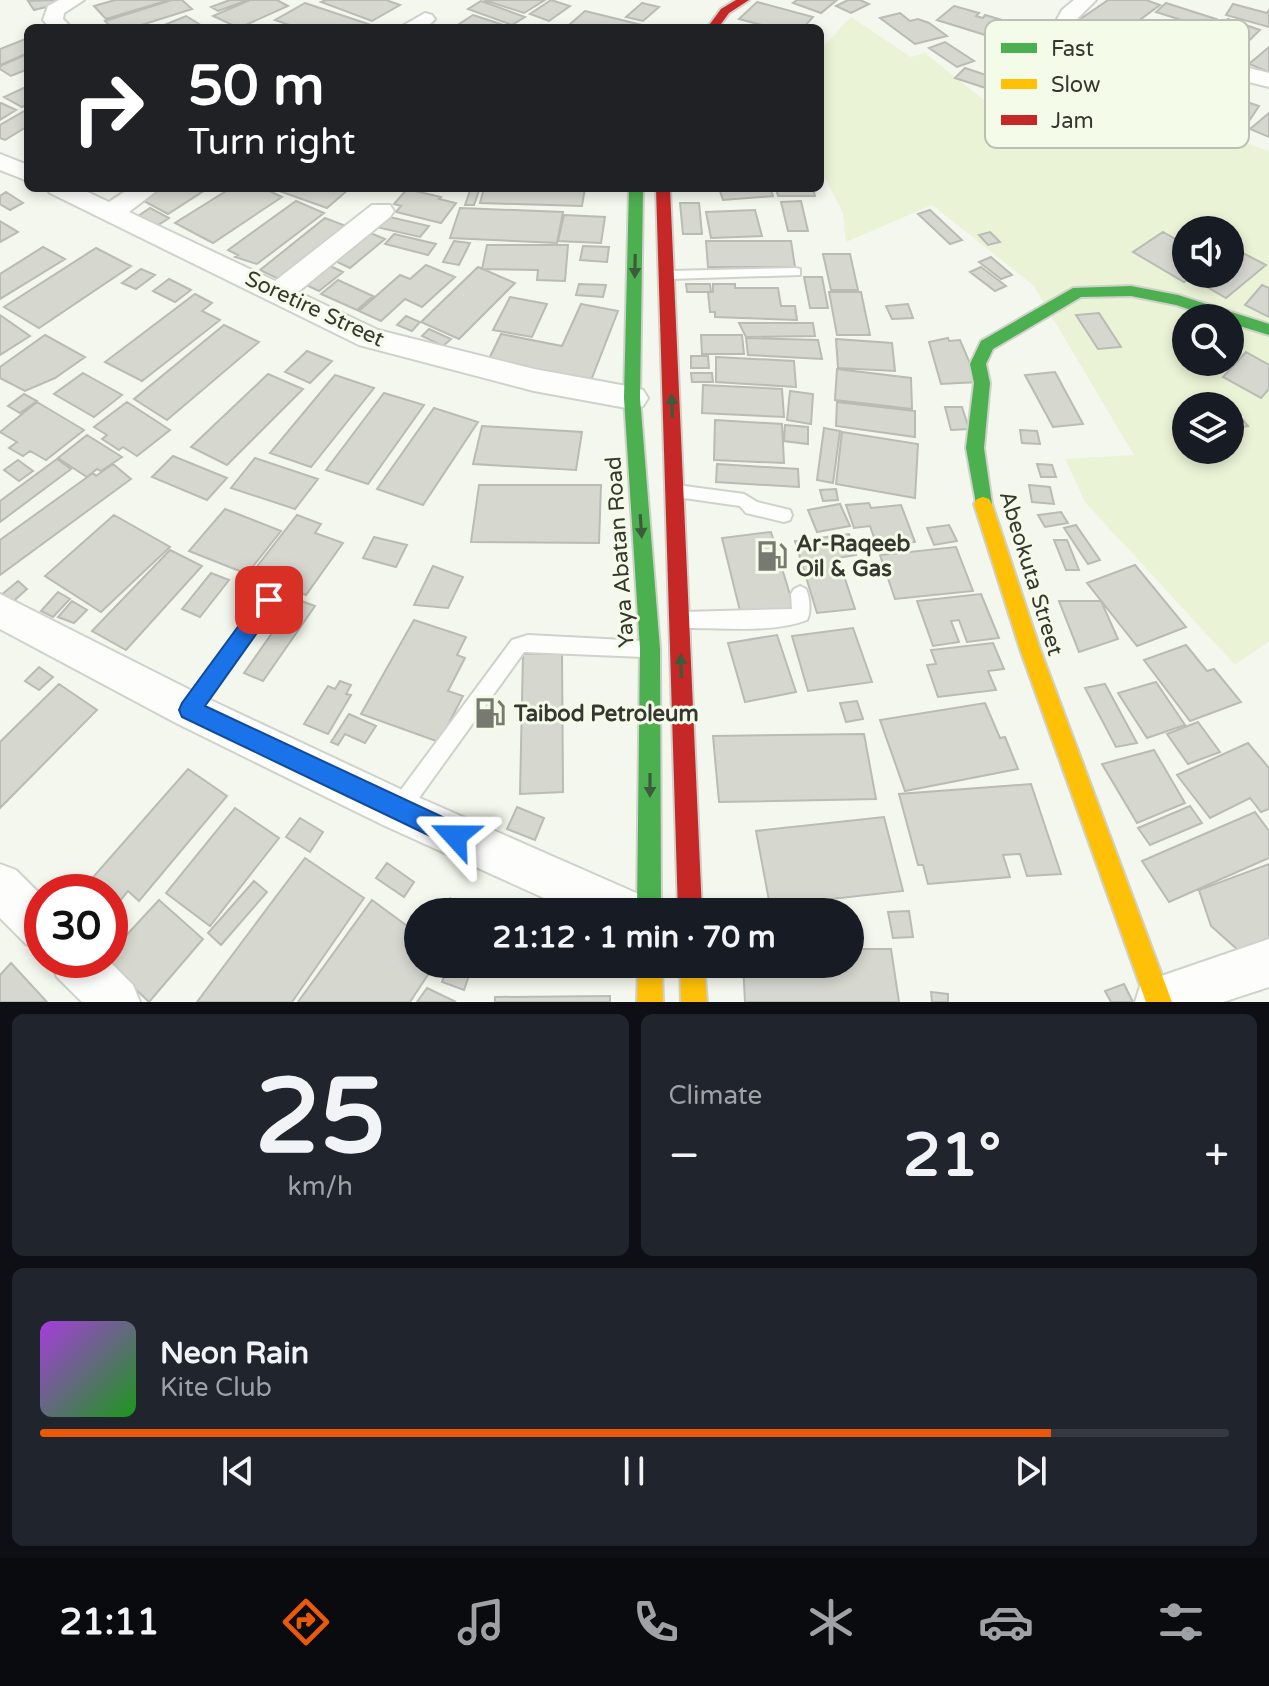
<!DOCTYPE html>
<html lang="en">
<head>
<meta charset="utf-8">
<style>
  body { margin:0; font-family:"Varela Round",sans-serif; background:#20242c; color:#f1f3f6; height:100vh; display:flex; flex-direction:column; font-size:30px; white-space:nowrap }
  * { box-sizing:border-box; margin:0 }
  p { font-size:26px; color:#9ea1a6 }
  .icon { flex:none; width:44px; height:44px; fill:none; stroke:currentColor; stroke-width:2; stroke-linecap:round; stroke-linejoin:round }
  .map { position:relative; height:1002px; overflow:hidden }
  .details { display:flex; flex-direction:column; gap:12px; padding:12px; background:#0d0f14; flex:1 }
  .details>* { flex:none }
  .guide { position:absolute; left:24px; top:24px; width:800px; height:168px; border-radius:12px; box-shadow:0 4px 12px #0003; background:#202124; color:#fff; overflow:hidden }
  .fabs { position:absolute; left:1172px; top:216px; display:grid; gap:16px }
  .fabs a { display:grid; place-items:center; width:72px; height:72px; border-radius:50%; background:#171b24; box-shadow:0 4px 12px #0003; font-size:40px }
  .speed { position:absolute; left:24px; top:874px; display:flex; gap:16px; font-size:40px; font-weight:700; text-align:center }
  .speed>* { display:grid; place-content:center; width:104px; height:104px; border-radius:50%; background:#171b24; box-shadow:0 4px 12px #0003; line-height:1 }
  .speed .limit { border:12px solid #d22; background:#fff; color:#111 }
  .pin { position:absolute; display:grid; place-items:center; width:68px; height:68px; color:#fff; margin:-34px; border-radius:16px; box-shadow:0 4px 12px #0006 }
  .me { position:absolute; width:88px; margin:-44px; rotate:294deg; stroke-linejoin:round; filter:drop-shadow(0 0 6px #0008) }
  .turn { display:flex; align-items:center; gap:28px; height:168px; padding:0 32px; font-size:36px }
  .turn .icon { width:104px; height:104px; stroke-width:2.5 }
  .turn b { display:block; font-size:56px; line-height:68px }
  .big { font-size:60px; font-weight:800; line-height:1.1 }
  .details .widget { flex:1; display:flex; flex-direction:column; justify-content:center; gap:12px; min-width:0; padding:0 28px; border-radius:12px; background:#20242c }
  .details .dial { align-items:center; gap:0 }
  .dial b { font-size:104px; line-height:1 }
  .song { display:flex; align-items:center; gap:24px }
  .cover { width:96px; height:96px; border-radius:12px; background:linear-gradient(135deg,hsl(280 70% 55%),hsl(120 70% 35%)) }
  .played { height:8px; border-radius:4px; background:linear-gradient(90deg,#ea580c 85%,#363941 85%) }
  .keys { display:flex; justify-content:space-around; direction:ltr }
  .heat { display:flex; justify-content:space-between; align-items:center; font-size:44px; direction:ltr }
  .details .tiles { flex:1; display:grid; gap:12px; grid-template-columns:1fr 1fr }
  .widget:last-child { grid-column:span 2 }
  .trip { position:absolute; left:404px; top:898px; width:460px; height:80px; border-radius:40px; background:#171b24; box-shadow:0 4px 12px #0003; font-weight:800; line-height:80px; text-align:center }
  .dock { display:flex; height:128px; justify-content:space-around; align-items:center; background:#090b0e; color:#9ea1a6 }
  .dock .icon { width:56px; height:56px }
  .dock .on { color:#ea580c }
  .dock b { font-size:36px; color:#f1f3f6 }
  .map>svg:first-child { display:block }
  .green { fill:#eaf3d6; fill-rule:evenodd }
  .building { fill:#d6d8d0; stroke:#b9bbb4; stroke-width:2 }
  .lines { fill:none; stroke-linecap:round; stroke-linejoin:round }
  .lane-casing { stroke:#cfd2ca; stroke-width:4 }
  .street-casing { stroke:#cfd2ca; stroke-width:4 }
  .fast-casing { stroke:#cfd2ca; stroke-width:4 }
  .slow-casing { stroke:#cfd2ca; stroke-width:4 }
  .jam-casing { stroke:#cfd2ca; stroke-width:4 }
  .lane { fill:#fdfefc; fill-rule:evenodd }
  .street { fill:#fdfefc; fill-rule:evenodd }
  .fast { fill:#4caf50; fill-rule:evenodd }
  .slow { fill:#ffc107; fill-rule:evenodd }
  .jam { fill:#c62828; fill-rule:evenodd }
  .oneway { fill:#3c5b3a }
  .route { fill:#1a73e8; stroke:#114b97; stroke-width:2 }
  .labels { text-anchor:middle; stroke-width:6; stroke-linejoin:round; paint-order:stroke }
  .street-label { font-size:22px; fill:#353730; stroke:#f5fbe9 }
  .poi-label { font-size:22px; font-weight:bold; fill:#353730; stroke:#f5fbe9; text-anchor:start }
  .key { fill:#f5fbe9; stroke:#bbc0b2; stroke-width:2 }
  .key-label { font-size:22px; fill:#353730 }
</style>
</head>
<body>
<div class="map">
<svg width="1269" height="1002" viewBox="0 0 1269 1002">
  <rect width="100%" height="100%" fill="#f4f7ed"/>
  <path class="green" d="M851 17 911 57 925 53 984 100 1065 125 1249 144 1269 151V641L1235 665 1085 502 1065 459 1134 455 1033 285 932 205 846 242 843 213 820 168V50ZM1186 230H1230V274H1186ZM1186 318H1230V362H1186ZM1186 406H1230V450H1186Z"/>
  <path class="building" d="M55 0 62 3 34 10 28 1Z
    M115 0H169L106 19 94 6Z
    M172 0H182L192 9 132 28H112L105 21Z
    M230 0H248L218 11 211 7Z
    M250 0H277L288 6 239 28 213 16Z
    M326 0H386L400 5 372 21 321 2Z
    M484 0H545L524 13Z
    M551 0 570 6 549 21 530 14Z
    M797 0H837L821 13 793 3Z
    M848 0H860L869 4 851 13 836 6Z
    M1108 0H1146L1160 5 1119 35 1079 20Z
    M481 1 525 17 512 25 468 9Z
    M757 2 813 17 803 28H773L739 19Z
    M305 3 374 26 298 28 275 20Z
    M642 3 659 7 643 21 626 17Z
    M1166 3 1216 19 1207 28 1156 12Z
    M1233 4 1267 13 1269 10V27L1226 15Z
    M954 6 979 13 976 16 983 18 985 15 1009 22 995 38 937 20Z
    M585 11 646 26 581 28 569 25Z
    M900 13 910 21 918 19 929 23 947 36 915 44 880 18Z
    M473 15 510 27 456 26Z
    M186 16 204 27 157 28Z
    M1228 19 1260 30 1229 60 1195 49Z
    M28 38V53L0 65V49Z
    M945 42 974 61 957 67 929 48Z
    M1269 47V72L1249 64Z
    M27 54 28 69 11 76 0 69V66Z
    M965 68 1007 82 998 92 955 78Z
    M28 86V104L22 107 4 97Z
    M1238 99 1259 106 1239 136 1217 129Z
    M1 103 16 110 0 120V103Z
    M28 109V126L5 140 0 138V125Z
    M1269 113V137L1250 129Z
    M162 188H195L202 192 168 214 142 200Z
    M231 188H263L282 197 213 243 175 223Z
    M271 188H350L327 208Z
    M471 188H480L474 205H465Z
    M484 188H585L582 206 480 203Z
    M770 188 773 196 723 200 720 191Z
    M776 188H813L815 196H778Z
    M407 189 441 197 439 199 456 203 441 223 396 212 401 206 394 204Z
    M6 192 23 203 10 210 0 204V196Z
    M296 201 324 213 257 264 235 257 238 255 228 250Z
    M801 201 808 231H788L781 202Z
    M680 203H699L702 234H683Z
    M150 208 169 218 155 227 137 217Z
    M460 208 563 212 557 243 450 238Z
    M755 210 762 236 711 238 706 212Z
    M930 210 962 240 950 244 918 214Z
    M564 215 605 217 601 243 558 241Z
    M385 216 429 226 420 237 376 227Z
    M325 218 346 226 281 280 260 270Z
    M0 221 18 232 0 242Z
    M368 232 385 239 350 268 333 260Z
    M990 232 1000 242 988 245 979 235Z
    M1163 232 1186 245V274H1196L1184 282 1133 252Z
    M394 234 436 244 428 255 385 244Z
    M454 241 470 243 459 265 443 262Z
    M706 241H791L795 267H708Z
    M487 245H568L565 281 537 280 538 270 482 269Z
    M583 246 609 247 607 262 580 260Z
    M43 247 65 259 0 299V274Z
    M96 248 131 266 39 328 4 307Z
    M1235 249 1266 265 1226 298 1195 280 1204 274H1230V254Z
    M823 254H850L858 290H831Z
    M991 257 1012 275 1001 279 979 262Z
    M326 264 343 272 319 291 302 283Z
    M426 265 455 277 422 307 405 299 381 321 359 311 400 275 410 279Z
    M478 267 515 283 459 339 421 322Z
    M981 267 1006 286 995 291 970 272Z
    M141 269 155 275 136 289 122 283Z
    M804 277H822L828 308H810Z
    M169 279 191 290 175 302 153 291Z
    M338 280 373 296 357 310 321 294Z
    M579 284 606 285 603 297 576 295Z
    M686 284H710L711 292H687Z
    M713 284H735V288H778L781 306H795L797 320 715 317V312H710L708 292H713Z
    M1262 285 1269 288V317L1245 305Z
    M829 292H861L870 335H837Z
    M195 294 212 303 202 311 220 320 142 381 105 362Z
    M510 297 547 304 532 337 493 330Z
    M581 304 618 311 590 383 487 363 501 334 562 346Z
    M908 304 913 318 892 319 886 306Z
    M1099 313 1121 347 1098 349 1076 315Z
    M0 315 30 336 0 355Z
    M406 316 420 322 412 331 397 325Z
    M739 323H813L815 336 746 337Z
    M224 325 259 342 167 420 134 399Z
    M429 329 451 339 443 346 422 336Z
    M45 335 85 357 55 378 25 391 0 378V367Z
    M701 335H742L744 354H702Z
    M746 338 818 340 822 359 748 355Z
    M948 338 949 341 960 340 978 382 941 384 929 342Z
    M836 339 892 343 895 371 838 368Z
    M307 351 332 361 310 383 285 372Z
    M1246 352 1269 365V389L1261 398 1223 377Z
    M691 356H708L709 368H691Z
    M716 357 794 361 796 387 716 382Z
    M837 369 911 378 912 409 835 400Z
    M1055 372 1083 424 1053 427 1025 375Z
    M83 373 122 395 94 417 54 394Z
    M691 373H712L713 382H692Z
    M268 374 303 389 227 465 191 447Z
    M335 375 374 388 311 467 270 453Z
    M703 385 782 389 784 417 702 413Z
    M790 391 813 394 811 424 787 420Z
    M384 393 424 405 368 484 326 470Z
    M24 394 37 401 20 413 8 406Z
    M1215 396 1223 406H1195L1190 399Z
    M37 402 84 430 46 460 30 451 23 456 9 448 17 442 0 432Z
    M127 402 170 430 137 456 123 447 119 450 102 439 107 435 94 427Z
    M837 402 915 411V437L836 426Z
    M945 407H962L969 429 951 430Z
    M434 408 478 422 423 505 377 489Z
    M1237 413 1248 426 1230 429V414Z
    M715 420 782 424 784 463 714 460Z
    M785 425 808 427V444L784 441Z
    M482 426 582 432 576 470 473 464Z
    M824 428 840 431 833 483 817 480Z
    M1020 430 1037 431 1040 444 1022 443Z
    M842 432 918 444 915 498 836 484Z
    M87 435 122 457 101 471 97 469 87 477 58 458Z
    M173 456 227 478 207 500 152 477Z
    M255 458 318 479 295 509 231 488Z
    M57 459 71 469 0 522V501Z
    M18 460 33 471 19 481 4 470Z
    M113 464 131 479 0 575V540L93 473 96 476Z
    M717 464 798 469 799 487 716 482Z
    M1037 464 1052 465 1056 477H1041Z
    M479 485H601L599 543 471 542Z
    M1029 485 1050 487 1054 504 1032 502Z
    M836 489 838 500 823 501 820 490Z
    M869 503 871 508 901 505 915 542 877 546 870 526 854 528 846 505Z
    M840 504 850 526 817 532 808 510Z
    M225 509 281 531 247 574 189 551Z
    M1061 512 1068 523 1045 527 1038 515Z
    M114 515 170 547 101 612 45 576Z
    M297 515 321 524 315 533 343 543 306 595 283 586 277 593 262 587 267 580 252 573Z
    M949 525 957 541 934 545 927 528Z
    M1076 525 1100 560 1088 564 1064 528Z
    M771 532 794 608 741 615 722 538Z
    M849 534 856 555 838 558 855 609 817 613 795 541Z
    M374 537 407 545 396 567 363 558Z
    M1054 540H1067L1079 570H1066Z
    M956 547 973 591 895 599 880 555Z
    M170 550 202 566 126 650 92 631Z
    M1135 565 1186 627 1137 646 1087 583Z
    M433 566 463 577 448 608 414 605Z
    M211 573 229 580 200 617 182 609Z
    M18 581 27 589 8 606 0 596Z
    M58 592 70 599 53 617 41 611Z
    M981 594 999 638 967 642 959 620 951 621 959 642 933 646 917 601Z
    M296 599 315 606 263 681 244 673Z
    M72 601 87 610 74 623 58 617Z
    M1059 601H1101L1118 639 1079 652Z
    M414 620 466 637 457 655 465 658 448 691 463 696 439 742 361 714Z
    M853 628 872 682 808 691 792 636Z
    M777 635 796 692 745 702 728 643Z
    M993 643 1004 669 988 671 996 690 938 697 927 665 936 664 931 650Z
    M1186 645 1207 671 1214 669 1241 702 1190 721 1144 660Z
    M562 653 563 792 520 794 523 654Z
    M39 667 53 677 39 690 25 681Z
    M340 681 351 685 346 694 351 695 328 734 304 724 328 686 335 689Z
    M1156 682 1185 725 1147 738 1118 693Z
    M59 684 97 710 0 808V742Z
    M1105 684 1137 743 1116 747 1085 688Z
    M857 701 863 719 846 722 840 703Z
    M985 703 1000 738 1005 737 1018 769 905 791 880 720Z
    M349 714 376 726 365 743 345 734 338 745 331 742Z
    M1198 722 1220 752 1188 764 1167 734Z
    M864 734 876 799 719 802 713 736Z
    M1248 743 1269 768V809L1261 812 1250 798 1210 818 1177 775Z
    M1154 750 1185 803 1137 823 1102 764Z
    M188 769 227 796 139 901 128 891 116 906 110 901V892H98L87 884Z
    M1031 784 1061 874 1027 876 1020 854 1003 855 1010 877 928 884 923 865H918L899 794Z
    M1190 806 1202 823 1150 845 1138 828Z
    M517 807 544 818 535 840 507 829Z
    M235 808 279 838 210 926 166 893Z
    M1255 812 1269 831V858L1169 902 1142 861Z
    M884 817 903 891 770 906 756 831Z
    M300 818 323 832 310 852 286 837Z
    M305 858 364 898 292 1002H197Z
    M387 863 414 882 404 897 376 878Z
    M1269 864V938L1238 950 1211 926 1199 890Z
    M254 881 267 892 221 945 208 933Z
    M450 898 468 908 466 912H441Z
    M159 900 203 939 149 1002 105 960H110V953Z
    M372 900 418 934V964H435L410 1002H298Z
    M909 911 913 937 893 938 888 912Z
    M850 949H891L899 1002H745L743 964H850Z
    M11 963 47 1002H0V975Z
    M449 964H473L464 990 442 982Z
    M1124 984 1133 1002H1111L1105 991Z
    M427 988 456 1002H417Z
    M931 992 948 994V1002H932Z
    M610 996V1002H495V997Z"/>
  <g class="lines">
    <defs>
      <path id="lane" d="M795 268 800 269V275L669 279 663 275 669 271Z
        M677 485 744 494 757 502 790 510 792 515 790 520 784 522 746 513 740 506 677 497 671 496 669 491 671 486Z
        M800 586 806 589C810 598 811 612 807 620 770 634 723 627 684 628L678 626 675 620 678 614 684 612 792 609 791 594 794 589Z
        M269 592 275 595 278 600 275 605 197 716 190 719 183 716 181 710 183 704 263 595Z
        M528 635 644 641 650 643 653 649 650 655 644 657 524 652 406 816 399 819 392 816 389 809 392 802 512 640Z"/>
      <path id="street" d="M59 0H84L64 13 63 19 72 28H50L43 20 48 6Z
        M1074 0H1096L1076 20 1171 49 1269 73V87L1156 59 1058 27 1055 23 1062 10Z
        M425 13 432 15 435 19C426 31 412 28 399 28Z
        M0 154 28 165V181L0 170Z
        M46 188H79L109 202 130 188H160L129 212 275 281 372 205H390L394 211 390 217 298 292 378 330 534 369 632 387 643 390 648 398 643 406 632 409 534 391 359 345 50 193Z
        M0 594 204 697 413 795 643 896 650 912H575L383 825 176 723 0 629Z
        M0 864 16 870 42 896V951L26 944 0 918Z
        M1269 939V987L1223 1002H1135L1141 983Z
        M50 960H108L133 985 140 1002H82L57 977Z"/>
      <path id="fast" d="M629 188H643L640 398 660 649 661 912H637L640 649 624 398Z
        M1131 286 1178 295 1269 324V335L1230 323V318H1216L1176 305 1131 296 1081 297 993 349 986 364 990 383 984 448 992 504 989 509H977L966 448 974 383 970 364 981 341 1073 288Z"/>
      <path id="slow" d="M983 497 989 499 992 504 1040 649 1172 1002H1146L1020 649 974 504 977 499Z
        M638 964H662L663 1002H637Z
        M680 964H704L707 1002H681Z"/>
      <path id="jam" d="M736 0H749L729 13 718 28H707L721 9Z
        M656 188H670L702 912H678Z"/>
    </defs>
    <use href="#lane" class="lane-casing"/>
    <use href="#street" class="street-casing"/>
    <use href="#fast" class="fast-casing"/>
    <use href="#slow" class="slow-casing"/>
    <use href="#jam" class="jam-casing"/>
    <use href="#lane" class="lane"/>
    <use href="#street" class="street"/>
    <use href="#fast" class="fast"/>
    <use href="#slow" class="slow"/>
    <use href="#jam" class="jam"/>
  </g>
  <defs><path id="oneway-solid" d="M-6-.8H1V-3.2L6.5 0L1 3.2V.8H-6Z" transform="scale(2)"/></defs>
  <g class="oneway">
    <use href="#oneway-solid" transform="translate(635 266) rotate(91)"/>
    <use href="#oneway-solid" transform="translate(672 406) rotate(-92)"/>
    <use href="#oneway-solid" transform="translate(641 526) rotate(86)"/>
    <use href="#oneway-solid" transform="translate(681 666) rotate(-92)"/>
    <use href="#oneway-solid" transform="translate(650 785) rotate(90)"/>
  </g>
  <path class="route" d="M269 591 276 594 279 600 276 606 205 706 464 827 467 836 464 844 455 847 447 844 182 717 179 710 182 703 262 594Z"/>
  <defs>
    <symbol id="fuel-bare" viewBox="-9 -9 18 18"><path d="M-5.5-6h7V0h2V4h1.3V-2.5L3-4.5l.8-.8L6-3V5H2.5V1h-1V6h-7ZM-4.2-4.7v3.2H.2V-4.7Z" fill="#787a72" stroke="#f5fbe9" stroke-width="2.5" paint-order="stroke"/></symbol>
  </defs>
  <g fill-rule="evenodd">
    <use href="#fuel-bare" x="750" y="534" width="44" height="44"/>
    <use href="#fuel-bare" x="468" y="691" width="44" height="44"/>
  </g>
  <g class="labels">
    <g class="street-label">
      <text transform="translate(315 308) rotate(25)" y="8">Soretire Street</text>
      <text transform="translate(619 552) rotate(-94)" y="8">Yaya Abatan Road</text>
      <text transform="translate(1032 573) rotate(73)" y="8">Abeokuta Street</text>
    </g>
    <g class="poi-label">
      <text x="796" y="551">Ar-Raqeeb<tspan x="796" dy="25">Oil &amp; Gas</tspan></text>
      <text x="514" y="721">Taibod Petroleum</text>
    </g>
  </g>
  <rect x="985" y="20" width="264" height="128" rx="12" class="key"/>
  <rect x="1001" y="43" width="36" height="10" fill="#4caf50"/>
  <rect x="1001" y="79" width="36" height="10" fill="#ffc107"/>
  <rect x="1001" y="115" width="36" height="10" fill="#c62828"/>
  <g class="key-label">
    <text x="1051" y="56">Fast</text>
    <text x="1051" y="92">Slow</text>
    <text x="1051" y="128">Jam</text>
  </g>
</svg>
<div class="fabs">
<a><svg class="icon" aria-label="sound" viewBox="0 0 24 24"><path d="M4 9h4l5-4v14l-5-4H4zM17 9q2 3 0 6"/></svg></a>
<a><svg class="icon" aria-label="search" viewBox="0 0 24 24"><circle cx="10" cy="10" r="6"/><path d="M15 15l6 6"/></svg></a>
<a><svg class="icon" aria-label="layers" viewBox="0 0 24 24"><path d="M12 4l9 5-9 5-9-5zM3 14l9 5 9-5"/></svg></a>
</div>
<div class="speed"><div class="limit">30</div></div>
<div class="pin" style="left:269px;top:600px;background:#d93025"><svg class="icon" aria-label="arrive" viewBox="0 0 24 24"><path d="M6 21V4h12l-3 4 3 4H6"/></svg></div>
<svg class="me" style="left:455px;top:836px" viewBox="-20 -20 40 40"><path d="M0-17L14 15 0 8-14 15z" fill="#1a73e8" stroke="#fff" stroke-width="4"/></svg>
<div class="trip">21:12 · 1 min · 70 m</div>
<div class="guide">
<div class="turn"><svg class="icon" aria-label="right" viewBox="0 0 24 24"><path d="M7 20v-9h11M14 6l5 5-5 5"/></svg><div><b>50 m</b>Turn right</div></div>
</div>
</div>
<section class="details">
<div class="tiles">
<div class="widget dial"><b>25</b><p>km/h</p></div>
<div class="widget"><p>Climate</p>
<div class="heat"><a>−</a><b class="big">21°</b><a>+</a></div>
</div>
<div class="widget">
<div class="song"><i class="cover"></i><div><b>Neon Rain</b><p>Kite Club</p></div></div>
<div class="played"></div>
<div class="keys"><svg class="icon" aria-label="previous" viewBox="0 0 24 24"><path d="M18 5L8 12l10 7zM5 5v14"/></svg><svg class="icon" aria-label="pause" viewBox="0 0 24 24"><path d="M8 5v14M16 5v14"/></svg><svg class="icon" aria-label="next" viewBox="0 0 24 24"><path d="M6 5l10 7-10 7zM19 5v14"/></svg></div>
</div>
</div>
</section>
<nav class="dock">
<b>21:11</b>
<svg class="icon on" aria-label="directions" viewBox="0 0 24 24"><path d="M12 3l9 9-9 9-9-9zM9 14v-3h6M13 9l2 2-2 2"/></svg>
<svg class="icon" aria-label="music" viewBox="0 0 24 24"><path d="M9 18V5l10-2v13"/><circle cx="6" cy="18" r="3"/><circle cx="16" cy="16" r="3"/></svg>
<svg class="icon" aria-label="phone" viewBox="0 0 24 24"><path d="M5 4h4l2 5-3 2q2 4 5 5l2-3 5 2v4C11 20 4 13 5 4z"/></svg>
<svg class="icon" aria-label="climate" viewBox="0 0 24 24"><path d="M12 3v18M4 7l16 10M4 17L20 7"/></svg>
<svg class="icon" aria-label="car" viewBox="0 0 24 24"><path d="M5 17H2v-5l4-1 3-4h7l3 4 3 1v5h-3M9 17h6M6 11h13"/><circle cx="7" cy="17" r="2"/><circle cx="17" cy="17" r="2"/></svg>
<svg class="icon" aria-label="filters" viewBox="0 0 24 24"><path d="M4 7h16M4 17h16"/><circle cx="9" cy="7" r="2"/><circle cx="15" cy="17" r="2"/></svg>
</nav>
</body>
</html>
